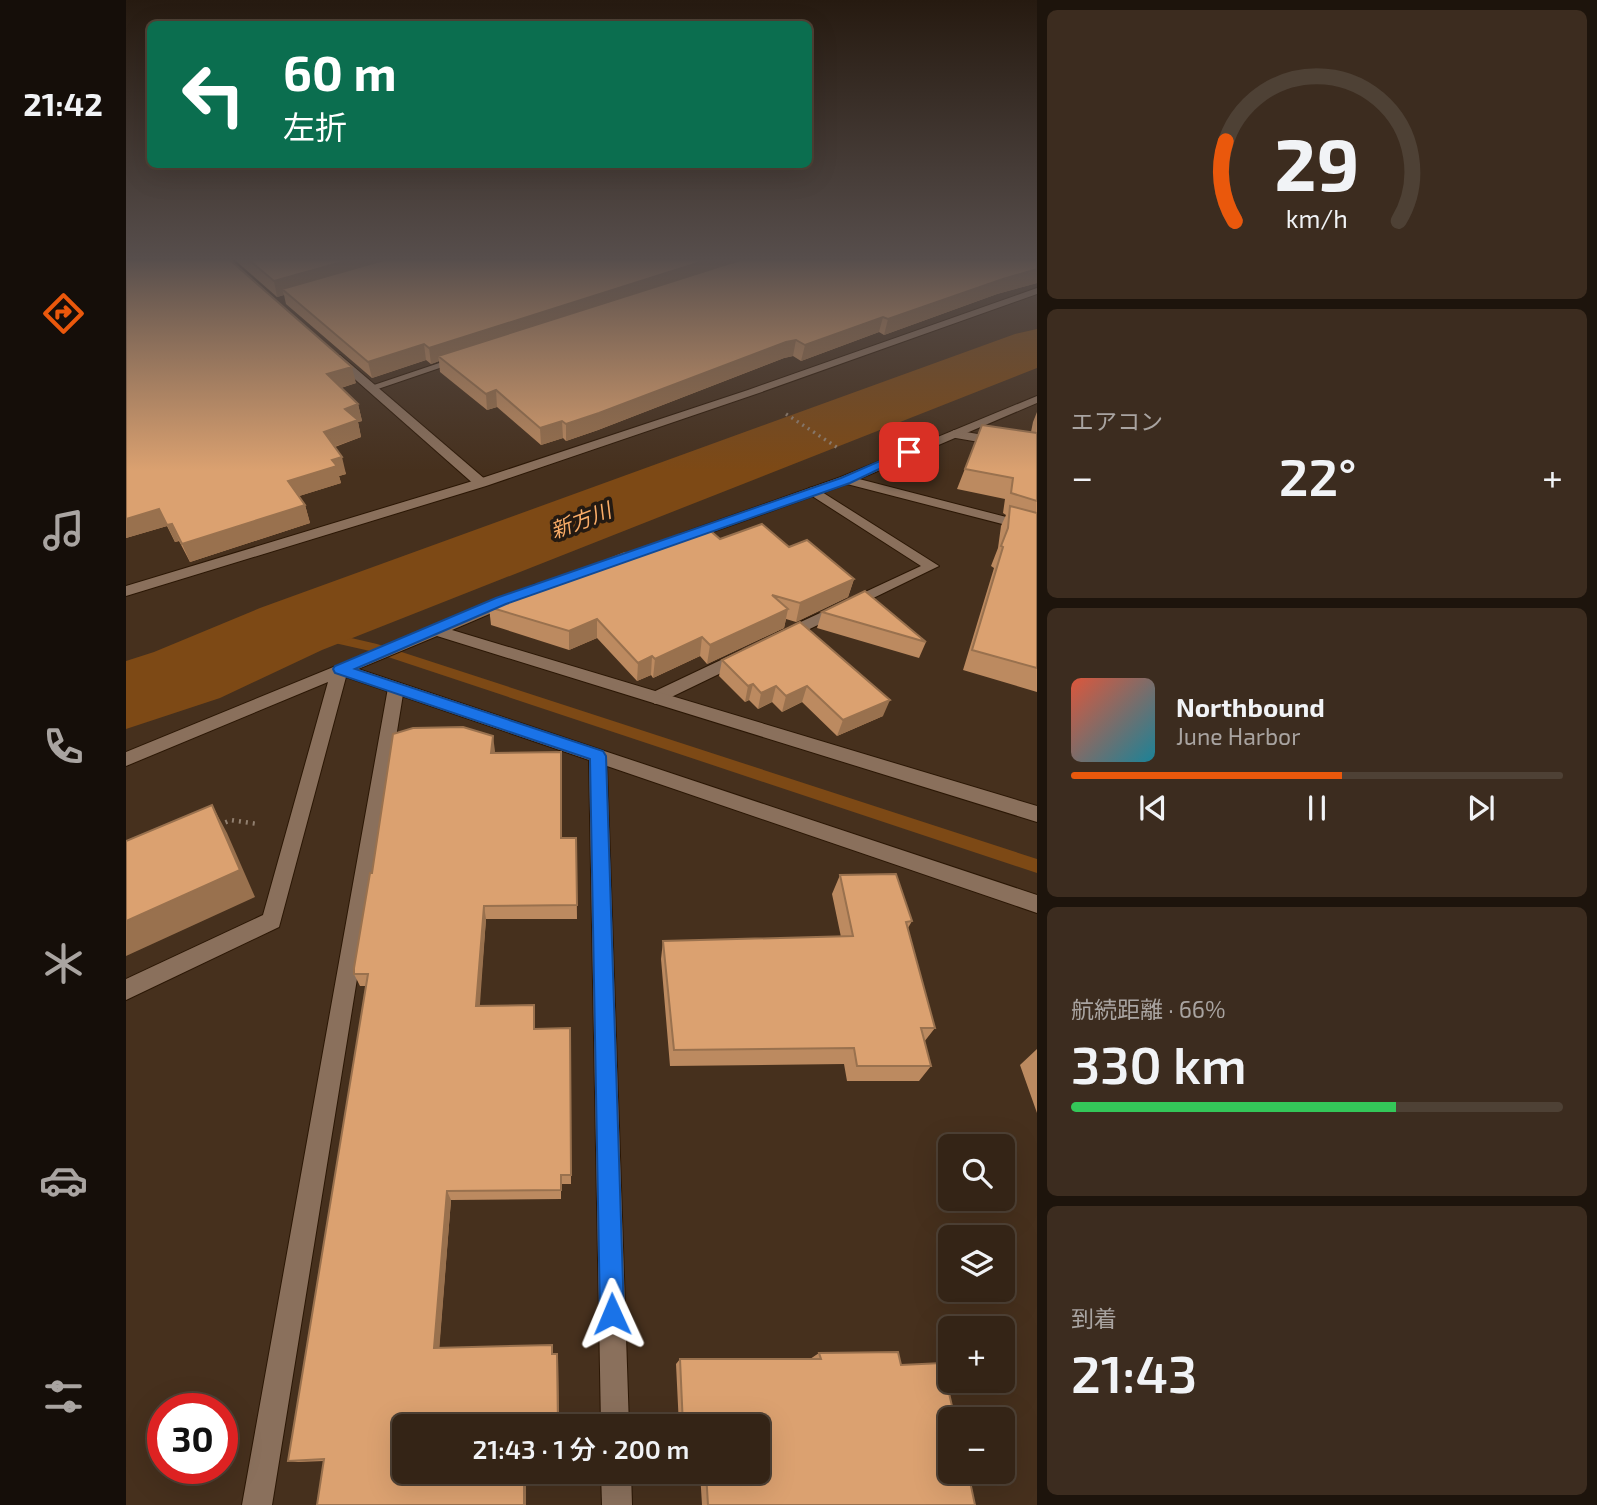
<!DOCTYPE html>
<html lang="ja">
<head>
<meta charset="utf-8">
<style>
  body { margin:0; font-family:"Exo 2","Noto Sans JP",sans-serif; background:#3c2c1f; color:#f1f3f6; height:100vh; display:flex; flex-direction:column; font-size:26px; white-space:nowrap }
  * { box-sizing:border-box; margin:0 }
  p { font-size:23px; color:#a9a4a1 }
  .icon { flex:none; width:38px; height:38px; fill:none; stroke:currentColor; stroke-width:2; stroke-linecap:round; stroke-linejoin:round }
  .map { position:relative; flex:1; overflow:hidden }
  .drawer { display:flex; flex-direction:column; gap:10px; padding:10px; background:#1d140c; width:560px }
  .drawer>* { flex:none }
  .guide { position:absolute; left:21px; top:21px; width:665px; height:147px; border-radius:10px; box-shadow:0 7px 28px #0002,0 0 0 2px #4e4135; background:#0b6e4f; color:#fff; overflow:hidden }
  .buttons { position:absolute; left:812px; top:1134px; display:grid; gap:14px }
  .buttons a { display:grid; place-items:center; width:77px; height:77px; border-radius:10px; background:#342416; box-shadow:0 7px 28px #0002,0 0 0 2px #4e4135; font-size:35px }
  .speed { position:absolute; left:21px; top:1393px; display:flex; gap:14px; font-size:35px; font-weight:700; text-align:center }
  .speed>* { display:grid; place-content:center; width:91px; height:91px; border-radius:50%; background:#342416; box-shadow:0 7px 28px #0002,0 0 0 2px #4e4135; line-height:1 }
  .speed .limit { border:10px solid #d22; background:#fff; color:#111 }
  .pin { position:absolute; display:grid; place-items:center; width:60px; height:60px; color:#fff; margin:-30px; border-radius:14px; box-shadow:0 4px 10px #0006 }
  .me { position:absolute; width:77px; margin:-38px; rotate:359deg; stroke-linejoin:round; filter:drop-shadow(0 0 5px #0008) }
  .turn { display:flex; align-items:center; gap:24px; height:147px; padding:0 21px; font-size:32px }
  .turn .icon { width:91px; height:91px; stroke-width:2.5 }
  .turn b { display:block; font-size:49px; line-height:60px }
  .big { font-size:52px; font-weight:600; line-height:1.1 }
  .drawer .card { flex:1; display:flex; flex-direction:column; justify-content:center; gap:10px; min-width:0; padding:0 24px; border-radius:10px; background:#3c2c1f }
  .drawer .dial { align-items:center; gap:0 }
  .dial svg { height:182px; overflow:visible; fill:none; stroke:#4e4135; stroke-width:7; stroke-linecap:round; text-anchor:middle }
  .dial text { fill:#f1f3f6; stroke:none }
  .song { display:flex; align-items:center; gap:21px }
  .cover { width:84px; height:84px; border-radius:10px; background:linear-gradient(135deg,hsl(10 70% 55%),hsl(190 70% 35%)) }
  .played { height:7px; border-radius:4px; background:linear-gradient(90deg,#ea580c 55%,#4e4135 55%) }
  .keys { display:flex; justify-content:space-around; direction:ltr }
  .heat { display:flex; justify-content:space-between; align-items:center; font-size:38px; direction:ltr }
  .charge { height:10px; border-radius:5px; background:linear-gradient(90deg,#34c759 66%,#4e4135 0) }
  .trip { position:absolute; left:266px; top:1414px; width:378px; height:70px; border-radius:10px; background:#342416; box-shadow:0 7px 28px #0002,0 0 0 2px #4e4135; font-weight:600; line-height:70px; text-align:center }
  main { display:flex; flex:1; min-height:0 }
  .tab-bar { display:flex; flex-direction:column; width:126px; justify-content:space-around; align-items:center; background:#150e09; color:#a9a4a1 }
  .tab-bar .icon { width:49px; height:49px }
  .tab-bar .current { color:#ea580c }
  .tab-bar b { font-size:32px; color:#f1f3f6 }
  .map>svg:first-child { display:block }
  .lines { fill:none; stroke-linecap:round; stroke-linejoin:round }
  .stream { fill:#7d4915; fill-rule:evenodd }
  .river { fill:#7d4915; fill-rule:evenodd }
  .lane-casing { stroke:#2b1705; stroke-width:2 }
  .street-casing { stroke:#2b1705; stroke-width:2 }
  .secondary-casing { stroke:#2b1705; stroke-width:2 }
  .path-far1 { stroke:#917f6f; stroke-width:3.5; stroke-dasharray:2 4.5; stroke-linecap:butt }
  .path { stroke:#917f6f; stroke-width:4.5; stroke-dasharray:2 5; stroke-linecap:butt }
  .lane { fill:#8a705c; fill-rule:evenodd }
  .street { fill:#8a705c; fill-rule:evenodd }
  .secondary { fill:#8a705c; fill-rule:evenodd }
  .wall { fill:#bc8a60 }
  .shaded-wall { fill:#99714e }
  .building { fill:#dba170; stroke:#99714e; stroke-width:2 }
  .route { fill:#1a73e8; stroke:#114b97; stroke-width:2 }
  .labels { text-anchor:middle; stroke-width:7; stroke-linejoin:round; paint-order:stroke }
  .far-water-label { font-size:21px; font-style:italic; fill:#fbad68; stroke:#241a12 }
</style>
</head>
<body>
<main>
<nav class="tab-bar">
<b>21:42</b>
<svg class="icon current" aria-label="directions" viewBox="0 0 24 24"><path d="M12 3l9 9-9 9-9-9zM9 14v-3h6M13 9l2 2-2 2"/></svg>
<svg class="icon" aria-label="music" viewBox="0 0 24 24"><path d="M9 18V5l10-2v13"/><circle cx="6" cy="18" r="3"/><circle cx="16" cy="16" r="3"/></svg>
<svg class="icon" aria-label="phone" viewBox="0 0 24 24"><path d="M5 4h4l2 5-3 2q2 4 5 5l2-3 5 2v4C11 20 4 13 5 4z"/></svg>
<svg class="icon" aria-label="climate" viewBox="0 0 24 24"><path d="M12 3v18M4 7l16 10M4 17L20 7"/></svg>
<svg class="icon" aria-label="car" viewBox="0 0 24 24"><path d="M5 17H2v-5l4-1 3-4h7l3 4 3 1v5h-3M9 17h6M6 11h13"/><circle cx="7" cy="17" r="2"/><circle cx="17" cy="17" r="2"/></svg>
<svg class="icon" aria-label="filters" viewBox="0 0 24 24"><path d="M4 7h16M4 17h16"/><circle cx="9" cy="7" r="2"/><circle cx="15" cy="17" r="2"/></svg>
</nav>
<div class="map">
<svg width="911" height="1505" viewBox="0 0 911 1505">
  <rect width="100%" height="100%" fill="#46301d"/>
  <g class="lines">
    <path class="stream" d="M165 624 251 644 911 859V873L244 651 160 632 158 629 160 626Z"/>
    <path class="river" d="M911 329V368L196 650 94 698 0 729V661L28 652 134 608 889 334Z"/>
    <defs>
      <path id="lane" d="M828 430 911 444V452L824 437 822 434Z
        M688 487 813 566 657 642 651 641 649 637 651 633 795 566 683 494V488Z
        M616 650 622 652 624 656 622 660 535 702 529 704 521 698 523 694Z
        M270 682 278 688 146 1505H116L262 688Z"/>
      <path id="street" d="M911 288V294L630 394 360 486 0 596V586L350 480 622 390Z
        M331 357 340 359 249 390 239 388Z
        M911 396V403L733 479 911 525V533L721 484 564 540H554L552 537 554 534 715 477Z
        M410 584 417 589 415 592 326 630 911 806V822L311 636 232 669 911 895V913L481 766 503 1426H475L463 760 220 677 153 927 0 1000V979L137 915 202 682 0 766V752Z
        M475 1472H505L506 1505H476Z"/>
      <path id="secondary" d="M206 355H214L360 480V486H350L206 359Z"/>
    </defs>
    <use href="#lane" class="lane-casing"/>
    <use href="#street" class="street-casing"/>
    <use href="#secondary" class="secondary-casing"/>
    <path class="path-far1" d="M660 414 712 448"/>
    <path class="path" d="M93 825 105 820 131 824"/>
    <use href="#lane" class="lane"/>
    <use href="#street" class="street"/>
    <use href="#secondary" class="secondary"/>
  </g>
  <path class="wall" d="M0 260 230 383 215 388 232 404 236 421 232 422 235 437 209 447 220 474 213 476 215 483 173 496 179 505 184 523 64 562 53 541 49 542 41 526 0 538Z
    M109 260H911V283L871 294 758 335 753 332 675 361 667 356 658 358 472 430 440 441 437 438 415 445 371 407 361 410 314 372 313 361 305 364 300 360 246 378 160 304 158 295 151 297Z
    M911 412V692L837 670 868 568 865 566 872 548 875 526 880 515 877 513 879 499 831 489 856 425 905 432 907 422Z
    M594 539 663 547 728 579 722 597 670 622 660 619 658 628 581 664 574 656 527 678 525 675 511 681 471 638 443 650 365 625 363 607 502 556Z
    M696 612 800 642 793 658 691 628Z
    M674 622 757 716 711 736 676 702 656 712 646 702 632 709 623 700 619 702 593 676 596 660Z
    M369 751 368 753 436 838H450L451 919H360L353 1006 409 1017V1029L444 1028 445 1184H435V1199L325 1200 313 1348 427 1354 432 1358 433 1426H278L400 1472V1505H191L198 1461 172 1462 162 1461 240 986H234L228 974 246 873Z
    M714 875 786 921 782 928 809 1028 798 1042 805 1066 793 1081H721L718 1064 544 1066 535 959 537 941 715 937 706 894Z
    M911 1049V1113L894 1065Z
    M693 1353 775 1365 849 1505H576L574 1472H632V1426H553L550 1364 554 1359H684Z"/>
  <path class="shaded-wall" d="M223 260H278L156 289 158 295 151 297 148 281Z
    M581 260H626L312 356 313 361 305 364 303 348Z
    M911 269V283L871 294 758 335 762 319 877 279Z
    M757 317 753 332 675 361 679 345Z
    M670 340 667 356 658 358 472 430 440 441V424L660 342Z
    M298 344 300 360 246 378 242 362Z
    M226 367 230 383 205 391 201 374Z
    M370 390 371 407 361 410 360 394Z
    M232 404 236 421 232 422 235 437 202 449 198 432 219 409Z
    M436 421 437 438 415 445 414 428Z
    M216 457 220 474 213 476 215 483 167 498 162 481 206 460Z
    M179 505 184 523 64 562 56 544Z
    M33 509 41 526 0 538V519Z
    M46 524 53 541 49 542 41 525Z
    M728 579 722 597 670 622 674 603Z
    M662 609 658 628 581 664 584 645Z
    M471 619V638L443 650V631Z
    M576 637 574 656 527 678 529 659Z
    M526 656 525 675 511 681 512 663Z
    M627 684 623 700 619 702 622 686Z
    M650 686 646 702 632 709 635 693Z
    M681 686 676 702 656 712 660 696Z
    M764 700 757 716 711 736 717 720Z
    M367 736 369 751 367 768 365 753Z
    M86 805 101 833 129 897 0 956V921Z
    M358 906 360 919 353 1018 350 1006Z
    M321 1191 325 1200 313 1353 308 1348Z
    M398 1472H400V1505H398Z"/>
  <path class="building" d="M0 260H104L226 367 201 374 232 404 219 409 232 420 198 432 216 457 206 460 211 466 162 481 179 505 56 544 46 524 41 525 33 509 0 519Z
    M123 260H223L148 281Z
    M258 260H581L303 348 298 344 242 362 156 289Z
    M614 260H911V269L877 279 762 319 757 317 679 345 670 340 660 342 473 413 440 424 436 421 414 428 370 390 360 394 312 356Z
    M856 425 911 433V501L885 493 887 478 839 469Z
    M884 506 911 513V668L846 650 877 547 875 546 882 528Z
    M636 524 663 547 681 540 728 579 674 603 646 595 662 609 584 645 576 637 529 659 526 656 512 663 471 619 443 631 363 607 499 553 502 556 581 528 594 539Z
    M739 591 800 642 696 612Z
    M674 622 764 700 717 720 681 686 660 696 650 686 635 693 627 684 622 686 596 660Z
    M337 727 367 736 365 753 435 752V838H450L451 905 358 906 350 1006 408 1005V1029L444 1028 445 1175H435V1190L321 1191 308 1348 426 1345V1354H431L432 1426H278V1472H398V1505H191L198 1459 162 1461 242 974H228V968L244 873H246L267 734 287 728Z
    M86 805 114 870 0 921V841Z
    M770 874 786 921 780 922 809 1028H795L805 1066H731L728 1048 548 1050 537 941 727 936 714 875Z
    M772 1352 775 1365 816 1363 829 1419H824V1472H842L849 1505H582L580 1472H632V1426H557L554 1359H695L693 1353Z"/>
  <linearGradient id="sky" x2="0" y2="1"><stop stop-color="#261a10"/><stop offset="0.55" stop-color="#574e4c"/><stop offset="1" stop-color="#574e4c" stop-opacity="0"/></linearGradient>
  <rect width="911" height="471" fill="url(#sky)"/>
  <path class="route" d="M779 450 789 452 724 483 380 604 229 669 477 751 480 756 498 1314 495 1323 486 1327 477 1323 474 1314 464 759 209 673 207 669 209 666 370 598 715 478Z"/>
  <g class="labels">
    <g class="far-water-label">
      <text transform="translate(455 521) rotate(-21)" y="7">新方川</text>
    </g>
  </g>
</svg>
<div class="buttons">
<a><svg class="icon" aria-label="search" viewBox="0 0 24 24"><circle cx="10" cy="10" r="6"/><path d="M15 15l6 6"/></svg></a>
<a><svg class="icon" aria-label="layers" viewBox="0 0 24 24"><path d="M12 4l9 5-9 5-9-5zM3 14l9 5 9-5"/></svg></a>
<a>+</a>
<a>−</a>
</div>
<div class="speed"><div class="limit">30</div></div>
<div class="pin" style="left:783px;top:452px;background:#d93025"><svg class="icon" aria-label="arrive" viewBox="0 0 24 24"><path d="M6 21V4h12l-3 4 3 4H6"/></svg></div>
<svg class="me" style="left:486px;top:1314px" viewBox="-20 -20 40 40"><path d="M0-17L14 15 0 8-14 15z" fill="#1a73e8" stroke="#fff" stroke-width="4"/></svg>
<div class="trip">21:43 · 1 分 · 200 m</div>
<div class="guide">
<div class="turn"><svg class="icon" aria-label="left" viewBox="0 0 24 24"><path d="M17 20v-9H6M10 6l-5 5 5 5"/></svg><div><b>60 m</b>左折</div></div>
</div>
</div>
<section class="drawer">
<div class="card dial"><svg viewBox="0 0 100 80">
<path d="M14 69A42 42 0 1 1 86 69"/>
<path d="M14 69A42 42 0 0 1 10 34" stroke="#ea580c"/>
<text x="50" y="56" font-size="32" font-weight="700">29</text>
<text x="50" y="72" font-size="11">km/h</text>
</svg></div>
<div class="card"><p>エアコン</p>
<div class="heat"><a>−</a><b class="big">22°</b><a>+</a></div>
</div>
<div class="card">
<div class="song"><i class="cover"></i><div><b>Northbound</b><p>June Harbor</p></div></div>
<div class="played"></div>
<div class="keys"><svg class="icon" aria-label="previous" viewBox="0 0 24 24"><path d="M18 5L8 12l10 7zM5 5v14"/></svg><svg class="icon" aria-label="pause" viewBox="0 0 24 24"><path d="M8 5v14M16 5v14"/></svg><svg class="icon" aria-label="next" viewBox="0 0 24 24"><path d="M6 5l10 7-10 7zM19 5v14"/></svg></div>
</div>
<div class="card"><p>航続距離 · 66%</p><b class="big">330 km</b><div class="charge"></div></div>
<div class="card"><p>到着</p><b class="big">21:43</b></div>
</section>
</main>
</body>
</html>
